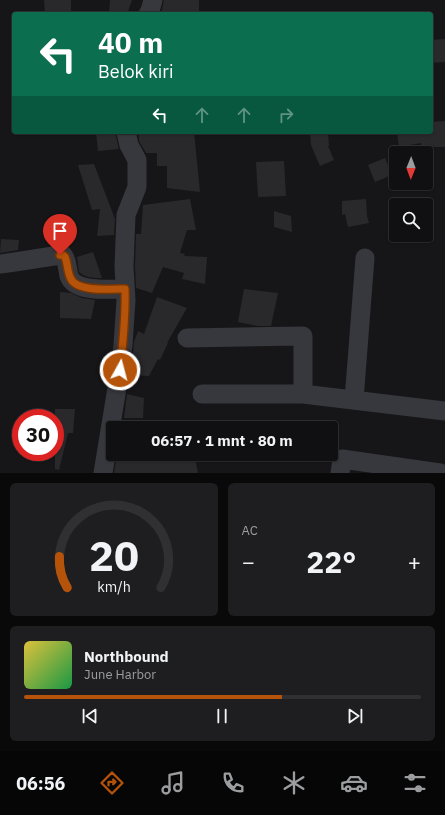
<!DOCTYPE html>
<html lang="id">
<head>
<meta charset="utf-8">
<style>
  body { margin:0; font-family:"IBM Plex Sans",sans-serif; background:#1e1e20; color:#f1f3f6; height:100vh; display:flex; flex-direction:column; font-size:15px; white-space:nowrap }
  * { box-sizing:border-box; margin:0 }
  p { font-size:13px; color:#9c9d9f }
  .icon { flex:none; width:22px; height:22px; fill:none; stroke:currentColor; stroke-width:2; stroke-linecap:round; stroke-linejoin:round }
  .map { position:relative; height:473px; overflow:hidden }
  .side { display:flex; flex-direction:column; gap:10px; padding:10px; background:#09090a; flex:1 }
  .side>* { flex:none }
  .top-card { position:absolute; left:12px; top:12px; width:421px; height:122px; border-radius:4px; box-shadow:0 1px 3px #0004,0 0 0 1px #303032; background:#0b6e4f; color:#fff; overflow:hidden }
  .needle { width:26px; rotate:181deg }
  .tools { position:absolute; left:389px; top:146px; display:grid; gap:8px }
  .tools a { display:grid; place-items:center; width:44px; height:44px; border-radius:4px; background:#101012; box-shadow:0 1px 3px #0004,0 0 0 1px #303032; font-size:20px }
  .speed { position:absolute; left:12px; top:409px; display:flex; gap:8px; font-size:20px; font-weight:700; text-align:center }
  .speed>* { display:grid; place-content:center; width:52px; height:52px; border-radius:50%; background:#101012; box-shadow:0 1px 3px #0004,0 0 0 1px #303032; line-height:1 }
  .speed .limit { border:6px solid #d22; background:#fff; color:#111 }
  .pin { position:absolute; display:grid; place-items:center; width:34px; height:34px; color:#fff; margin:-41px -17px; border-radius:50% 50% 50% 0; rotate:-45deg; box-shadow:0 0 4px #0007 }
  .pin .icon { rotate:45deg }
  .me { position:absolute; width:44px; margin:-22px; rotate:7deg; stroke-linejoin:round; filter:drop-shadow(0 0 3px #0008) }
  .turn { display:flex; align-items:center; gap:14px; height:84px; padding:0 20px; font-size:18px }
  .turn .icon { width:52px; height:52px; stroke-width:2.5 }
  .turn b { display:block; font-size:28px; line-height:34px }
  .lanes { display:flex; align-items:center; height:38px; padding:0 20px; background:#0003; justify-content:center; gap:20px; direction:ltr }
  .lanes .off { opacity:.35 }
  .big { font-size:30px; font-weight:800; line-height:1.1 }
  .side .tile { flex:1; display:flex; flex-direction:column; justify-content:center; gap:6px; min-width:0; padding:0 14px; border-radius:6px; background:#1e1e20 }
  .side .dial { align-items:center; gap:0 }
  .dial svg { height:104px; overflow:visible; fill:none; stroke:#303032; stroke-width:7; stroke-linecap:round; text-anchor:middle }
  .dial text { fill:#f1f3f6; stroke:none }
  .song { display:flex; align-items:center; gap:12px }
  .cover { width:48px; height:48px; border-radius:6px; background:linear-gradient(135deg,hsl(50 70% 55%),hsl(140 70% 35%)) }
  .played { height:4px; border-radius:2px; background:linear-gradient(90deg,#b45309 65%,#303032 65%) }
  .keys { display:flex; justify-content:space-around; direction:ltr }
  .heat { display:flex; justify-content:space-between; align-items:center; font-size:22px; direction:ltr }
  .side .tiles { flex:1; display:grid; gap:10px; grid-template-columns:1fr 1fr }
  .tile:last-child { grid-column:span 2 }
  .trip { position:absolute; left:106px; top:421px; width:232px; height:40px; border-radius:4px; background:#101012; box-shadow:0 1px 3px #0004,0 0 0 1px #303032; font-weight:800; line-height:40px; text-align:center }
  .dock { display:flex; height:64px; justify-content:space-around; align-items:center; background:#060607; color:#9c9d9f }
  .dock .icon { width:28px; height:28px }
  .dock .active { color:#b45309 }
  .dock b { font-size:18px; color:#f1f3f6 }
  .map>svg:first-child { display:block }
  .building { fill:#29292c }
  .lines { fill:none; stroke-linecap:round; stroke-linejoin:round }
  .minor { stroke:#37383d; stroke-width:19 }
  .route-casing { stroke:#753606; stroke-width:10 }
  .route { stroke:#b45309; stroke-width:7 }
</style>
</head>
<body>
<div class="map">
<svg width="445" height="473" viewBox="0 0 445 473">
  <rect width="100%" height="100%" fill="#161618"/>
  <path class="building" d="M44 0H71V14H45Z
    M110 0H132L127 14H109Z
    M164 0H199V14H161Z
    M445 39V62L431 63V40Z
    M445 121V147H421V143L399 147 397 132H431V122Z
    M96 132H115L119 149 98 151Z
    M139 132 170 133 169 132H194L200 192 167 188V166H157V153H146L139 141Z
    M328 132 329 146H328L334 160 320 166 311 145 310 133Z
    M385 158 392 175 375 182 368 165Z
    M284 161 286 196 258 197 256 162Z
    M94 164 115 219 114 235 97 236 100 209 92 210 78 165Z
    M190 199 196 230H187L180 253 185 254 184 256 207 257 205 284 182 279 184 273 163 267 152 293 136 288 135 267 136 234H141L143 205Z
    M366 199 367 216 369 223 348 227 345 214 342 215V201Z
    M274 211 291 216 292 232 274 227Z
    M1 239 19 240 18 250 0 253Z
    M93 252 102 278H96L88 277 83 275 79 272 77 257Z
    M244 289 278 293 271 326H257L238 322Z
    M60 292 71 293 82 298 95 300 91 319 60 318Z
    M157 297 187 308 167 343H168L160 360 158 359 149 376 131 375 134 342 138 331 144 334Z
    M127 394 144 398 143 418H124Z
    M55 409H75L73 433H68L59 470 55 469Z
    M117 454H140V459L195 458 198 473H114Z"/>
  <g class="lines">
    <path class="minor" d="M148 14 150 11 153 0
      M0 264 15 262 60 255H63C68 261 67 269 69 276 75 293 111 289 125 289
      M187 338 303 336V394
      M202 394H303L445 411
      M354 400 365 258
      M103 473 116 394 123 345 126 300 124 267 126 215 137 187V160L129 145 126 132
      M340 473 342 459 440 473"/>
  </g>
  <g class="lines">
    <defs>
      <path id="route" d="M60 255H63L65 257C68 264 67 272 71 279 77 292 112 289 125 289 126 316 123 343 120 370"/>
    </defs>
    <use href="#route" class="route-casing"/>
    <use href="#route" class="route"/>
  </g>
</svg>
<div class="tools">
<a><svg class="needle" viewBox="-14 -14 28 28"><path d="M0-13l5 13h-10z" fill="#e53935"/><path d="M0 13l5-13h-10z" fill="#9c9d9f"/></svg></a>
<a><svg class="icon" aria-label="search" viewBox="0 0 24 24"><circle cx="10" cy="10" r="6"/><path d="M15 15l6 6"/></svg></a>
</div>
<div class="speed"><div class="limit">30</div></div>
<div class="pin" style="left:60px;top:255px;background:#d93025"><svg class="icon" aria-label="arrive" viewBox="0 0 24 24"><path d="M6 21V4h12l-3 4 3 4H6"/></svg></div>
<svg class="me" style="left:120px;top:370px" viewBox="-20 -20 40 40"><circle r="17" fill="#b45309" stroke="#fff" stroke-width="3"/><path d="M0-11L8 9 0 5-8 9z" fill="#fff"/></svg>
<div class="trip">06:57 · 1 mnt · 80 m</div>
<div class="top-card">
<div class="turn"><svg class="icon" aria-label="left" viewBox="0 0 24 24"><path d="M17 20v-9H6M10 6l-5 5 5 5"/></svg><div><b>40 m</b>Belok kiri</div></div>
<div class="lanes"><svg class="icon" aria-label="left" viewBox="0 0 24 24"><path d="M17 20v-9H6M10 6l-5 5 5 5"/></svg><svg class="icon off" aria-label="ahead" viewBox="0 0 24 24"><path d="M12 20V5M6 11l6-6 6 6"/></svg><svg class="icon off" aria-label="ahead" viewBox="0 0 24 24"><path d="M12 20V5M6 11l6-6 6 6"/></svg><svg class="icon off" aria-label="right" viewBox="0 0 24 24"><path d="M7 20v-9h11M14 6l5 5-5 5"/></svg></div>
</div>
</div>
<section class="side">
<div class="tiles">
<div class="tile dial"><svg viewBox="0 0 100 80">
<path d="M14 69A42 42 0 1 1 86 69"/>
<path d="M14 69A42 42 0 0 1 8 45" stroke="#b45309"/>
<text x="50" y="56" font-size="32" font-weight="700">20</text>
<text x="50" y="72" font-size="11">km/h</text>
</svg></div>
<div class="tile"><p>AC</p>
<div class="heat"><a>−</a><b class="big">22°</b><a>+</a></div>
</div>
<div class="tile">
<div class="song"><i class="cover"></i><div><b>Northbound</b><p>June Harbor</p></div></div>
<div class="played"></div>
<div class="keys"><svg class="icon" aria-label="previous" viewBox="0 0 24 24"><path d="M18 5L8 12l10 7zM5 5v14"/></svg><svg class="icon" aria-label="pause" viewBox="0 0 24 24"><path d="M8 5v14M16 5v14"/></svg><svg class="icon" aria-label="next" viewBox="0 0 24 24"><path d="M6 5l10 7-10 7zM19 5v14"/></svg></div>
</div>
</div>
</section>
<nav class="dock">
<b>06:56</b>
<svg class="icon active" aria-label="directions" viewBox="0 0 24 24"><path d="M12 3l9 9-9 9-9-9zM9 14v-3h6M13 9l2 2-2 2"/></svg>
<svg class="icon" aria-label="music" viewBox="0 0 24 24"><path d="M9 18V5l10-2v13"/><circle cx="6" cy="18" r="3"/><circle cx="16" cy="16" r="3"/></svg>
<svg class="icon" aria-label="phone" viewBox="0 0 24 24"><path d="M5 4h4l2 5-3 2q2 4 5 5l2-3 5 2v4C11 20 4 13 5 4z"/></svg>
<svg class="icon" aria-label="climate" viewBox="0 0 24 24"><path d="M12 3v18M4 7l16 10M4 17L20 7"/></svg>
<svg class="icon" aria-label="car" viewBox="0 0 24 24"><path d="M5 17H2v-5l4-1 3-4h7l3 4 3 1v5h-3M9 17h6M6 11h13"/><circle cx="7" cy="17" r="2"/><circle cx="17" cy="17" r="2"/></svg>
<svg class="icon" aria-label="filters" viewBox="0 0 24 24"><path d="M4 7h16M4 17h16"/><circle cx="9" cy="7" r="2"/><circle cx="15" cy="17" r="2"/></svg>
</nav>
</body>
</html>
